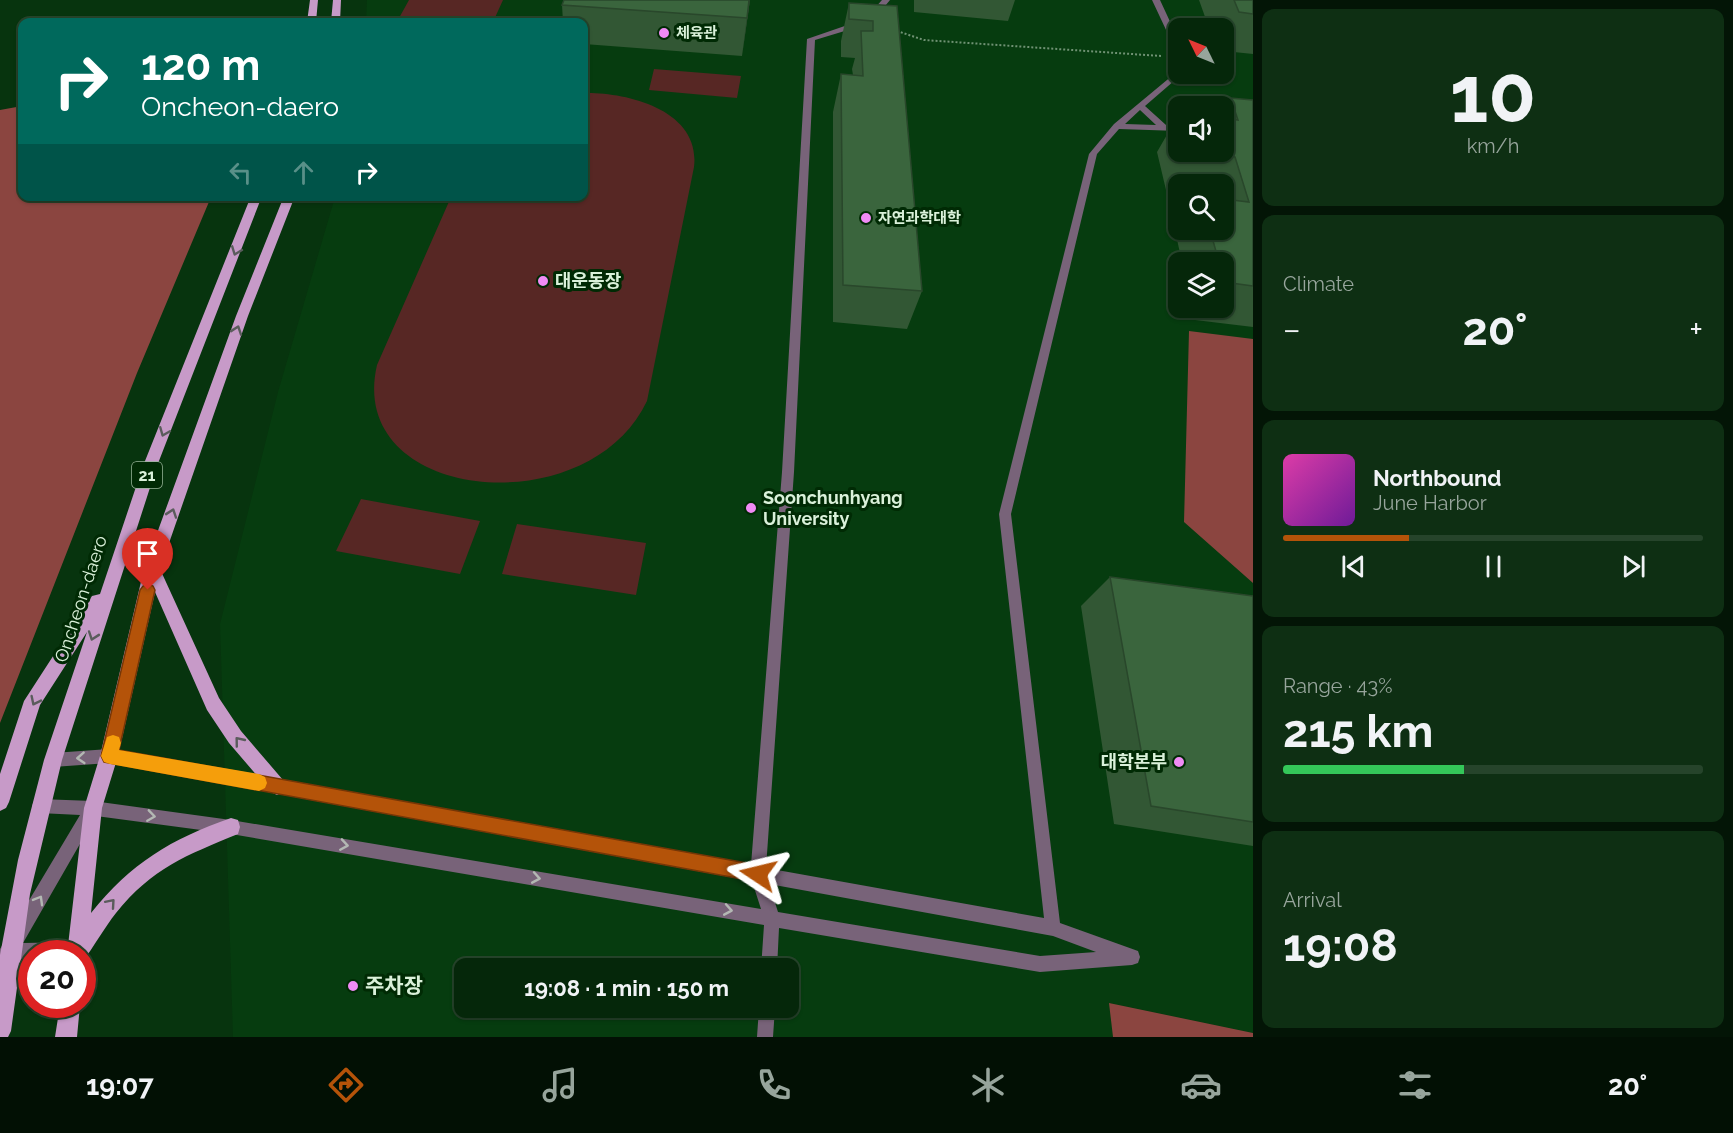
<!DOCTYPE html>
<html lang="en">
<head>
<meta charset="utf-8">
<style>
  body { margin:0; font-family:Raleway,"Noto Sans KR",sans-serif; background:#0e2f13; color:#f1f3f6; height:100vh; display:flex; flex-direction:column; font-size:22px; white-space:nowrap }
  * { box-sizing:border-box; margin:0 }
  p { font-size:20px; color:#97a59c }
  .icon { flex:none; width:33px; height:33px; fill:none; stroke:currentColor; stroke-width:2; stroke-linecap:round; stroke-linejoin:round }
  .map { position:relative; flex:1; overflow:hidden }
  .details { display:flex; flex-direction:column; gap:9px; padding:9px; background:#031506; width:480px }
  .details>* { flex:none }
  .top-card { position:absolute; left:18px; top:18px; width:570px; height:183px; border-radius:12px; box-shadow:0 2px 4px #0004,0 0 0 2px #26442b; background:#00695c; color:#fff; overflow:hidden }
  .needle { width:39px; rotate:313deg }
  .fabs { position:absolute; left:1168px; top:18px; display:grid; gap:12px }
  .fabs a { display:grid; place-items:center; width:66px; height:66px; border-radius:12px; background:#05270a; box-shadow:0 2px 4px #0004,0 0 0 2px #26442b; font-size:30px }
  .speed { position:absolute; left:18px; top:940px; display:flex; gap:12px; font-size:30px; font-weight:700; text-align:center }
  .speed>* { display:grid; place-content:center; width:78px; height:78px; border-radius:50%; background:#05270a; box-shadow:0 2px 4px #0004,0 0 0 2px #26442b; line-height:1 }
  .speed .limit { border:9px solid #d22; background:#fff; color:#111 }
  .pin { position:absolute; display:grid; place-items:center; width:51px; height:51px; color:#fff; margin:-62px -26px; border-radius:50% 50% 50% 0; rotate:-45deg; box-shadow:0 0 6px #0007 }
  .pin .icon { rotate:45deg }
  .me { position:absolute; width:66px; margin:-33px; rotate:280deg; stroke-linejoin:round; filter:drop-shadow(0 0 4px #0008) }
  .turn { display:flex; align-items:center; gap:21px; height:126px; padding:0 24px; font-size:27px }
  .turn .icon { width:78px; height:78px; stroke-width:2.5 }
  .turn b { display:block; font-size:42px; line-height:51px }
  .lanes { display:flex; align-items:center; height:57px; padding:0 24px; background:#0003; justify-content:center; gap:30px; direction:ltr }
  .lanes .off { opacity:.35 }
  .big { font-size:45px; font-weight:700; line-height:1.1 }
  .details .widget { flex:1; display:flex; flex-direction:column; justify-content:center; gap:9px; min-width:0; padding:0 21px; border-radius:12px; background:#0e2f13 }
  .details .dial { align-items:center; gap:0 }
  .dial b { font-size:78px; line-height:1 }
  .song { display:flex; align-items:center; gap:18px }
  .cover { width:72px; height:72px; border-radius:9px; background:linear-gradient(135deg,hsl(320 70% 55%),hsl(280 70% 35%)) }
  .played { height:6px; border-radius:3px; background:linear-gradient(90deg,#b45309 30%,#26442b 30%) }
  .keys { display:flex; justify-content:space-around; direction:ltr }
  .heat { display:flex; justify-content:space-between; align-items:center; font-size:33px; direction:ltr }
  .charge { height:9px; border-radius:4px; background:linear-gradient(90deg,#34c759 43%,#26442b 0) }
  .trip { position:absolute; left:454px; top:958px; width:345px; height:60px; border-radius:12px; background:#05270a; box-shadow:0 2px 4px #0004,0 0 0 2px #26442b; font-weight:700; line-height:60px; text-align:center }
  .tabs { display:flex; height:96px; justify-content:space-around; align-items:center; background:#021004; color:#97a59c }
  .tabs .icon { width:42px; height:42px }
  .tabs .active { color:#b45309 }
  .tabs b { font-size:27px; color:#f1f3f6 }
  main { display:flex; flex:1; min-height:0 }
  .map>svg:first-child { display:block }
  .built { fill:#063c0f; fill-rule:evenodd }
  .green { fill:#572724 }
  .forest { fill:#8b4540 }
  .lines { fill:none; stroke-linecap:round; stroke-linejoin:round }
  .path { stroke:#709274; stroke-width:2; stroke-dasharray:2 2; stroke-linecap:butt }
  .service { fill:#786379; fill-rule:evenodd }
  .primary { fill:#c79ac8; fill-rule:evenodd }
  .wall { fill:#325734 }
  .shaded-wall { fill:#29472b }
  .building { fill:#3a653d; stroke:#29472b; stroke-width:1.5 }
  .oneway { stroke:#5a5c5c }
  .oneway2 { stroke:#b3b8b3 }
  .route { fill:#b45309; stroke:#753606; stroke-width:1.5 }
  .slow { fill:#f59e0b }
  .poi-dot { fill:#f08bf5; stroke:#002a04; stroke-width:2 }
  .labels { text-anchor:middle; stroke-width:6; stroke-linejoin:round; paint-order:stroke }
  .far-poi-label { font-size:15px; font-weight:bold; fill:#daf1da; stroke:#002a04; text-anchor:start }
  .shield { fill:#002a04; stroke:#99b59a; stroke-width:1.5 }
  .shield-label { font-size:16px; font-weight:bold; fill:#daf1da }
  .poi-label { font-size:18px; font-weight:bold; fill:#daf1da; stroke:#002a04; text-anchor:start }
  .street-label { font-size:18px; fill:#daf1da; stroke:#002a04 }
  .near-poi-label { font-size:21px; font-weight:bold; fill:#daf1da; stroke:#002a04; text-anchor:start }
</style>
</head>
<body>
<main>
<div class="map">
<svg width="1253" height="1037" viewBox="0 0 1253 1037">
  <rect width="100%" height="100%" fill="#07340e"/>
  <path class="built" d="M367 0H1253V1033L1110 1003 1113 1037H233L220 624 278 392 335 197 584 196V22H366ZM1179 28H1224V74H1179ZM1179 106H1224V152H1179ZM1179 184H1224V230H1179ZM1179 262H1224V308H1179ZM465 969H789V1008H465Z"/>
  <path class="green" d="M409 0H503L493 22 399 18Z
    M654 69 741 76 737 98 649 90Z
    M584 93C627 92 701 110 694 167L647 401C588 526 345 502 377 365L451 197 584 196Z
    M361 499 480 521 460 574 336 551Z
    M517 524 646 543 636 595 502 574Z"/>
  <path class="forest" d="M22 106V196L211 197 137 373 0 723V110Z
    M1189 331 1253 339V583L1184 522Z
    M1109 1003 1253 1033V1037H1113Z"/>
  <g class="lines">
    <path class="path" d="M897 31 924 40 1161 56"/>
    <path class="service" d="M882 0H890L871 23 815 40 794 472 766 868 1044 918 999 514 1089 154 1114 124 1179 70V74H1182L1145 106 1166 125H1179V131L1119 129 1097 154 1011 514 1060 923 1138 951 1140 957 1138 963 1132 965 1040 972 779 928 777 969H761L764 925 231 834 96 816 23 943 78 942 84 944 86 950 84 956 82 954H32V959H13L6 968 0 970V949L80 815 39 813 34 811 32 806 34 801 39 799 93 801 231 820 761 909 752 881 109 763 53 767 48 765 46 760 48 755 53 753 109 749 751 865 782 472 807 39 865 19ZM1140 110 1156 125 1125 124ZM769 884 1053 936 1096 952 1040 956 778 912Z
      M1152 0H1160L1179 41V51L1175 49Z
      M759 1008H775L773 1037H757Z"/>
    <path class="primary" d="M310 0H318L316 22H307Z
      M333 0H341L340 22H331Z
      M251 196H262L157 466 62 760 30 894 11 1031 8 1037H0V955L18 860 44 760 87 632 40 705 9 802 6 808 0 811V774L24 701 92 596 100 594 143 466Z
      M284 196H295L248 316 160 569 219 698 241 731 283 780 286 786 283 792 277 795 271 792 229 743 207 710 155 592 118 756 102 808 91 913C131 863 171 839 231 818L238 820 240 827 238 834C187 855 152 868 116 913 104 928 94 947 82 962V954H67L84 808 100 756 144 569 236 316Z
      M60 1005H80L77 1037H55Z"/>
  </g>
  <path class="wall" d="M750 0 742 56 584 44V22H563L562 5Z
    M914 0H1015L1008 21 914 12Z
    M1199 0H1253V54L1224 51V28H1209Z
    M849 3 897 6 922 291 907 329 833 322V112L841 74 853 75 852 69 855 58 841 57V41Z
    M1207 96 1253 100V327L1195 320 1193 308H1224V262H1182L1176 235 1179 230H1224V184H1179V192L1166 190 1157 152 1179 114V152H1224V106H1200Z
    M1110 577 1253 596V846L1114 824 1081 606Z"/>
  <path class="shaded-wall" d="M749 0H750L742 56Z"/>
  <path class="building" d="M564 0H749L747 18 562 5Z
    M1234 0H1253V14L1239 12Z
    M849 3 897 6 922 291 843 285 841 74 863 76 861 31H873V21L849 19Z
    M1207 96 1253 100V286L1224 282V262H1219L1210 230H1224V199L1249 202 1235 157 1190 152H1224V118L1238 120 1235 111 1224 108V106H1218L1210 104Z
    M1110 577 1253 596V822L1151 806Z"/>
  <defs><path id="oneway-chevron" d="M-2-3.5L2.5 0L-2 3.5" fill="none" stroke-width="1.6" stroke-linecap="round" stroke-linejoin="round" transform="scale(1.5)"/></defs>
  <g class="oneway">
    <use href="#oneway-chevron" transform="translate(236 251) rotate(111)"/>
    <use href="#oneway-chevron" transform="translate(237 330) rotate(-71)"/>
    <use href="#oneway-chevron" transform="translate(164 432) rotate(112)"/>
    <use href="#oneway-chevron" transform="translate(172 513) rotate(-71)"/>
    <use href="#oneway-chevron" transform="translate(93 636) rotate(109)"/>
    <use href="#oneway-chevron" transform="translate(35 701) rotate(116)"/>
    <use href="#oneway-chevron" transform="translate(239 741) rotate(-129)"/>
    <use href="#oneway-chevron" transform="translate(111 903) rotate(-49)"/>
  </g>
  <g class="oneway2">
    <use href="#oneway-chevron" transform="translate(81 758) rotate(176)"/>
    <use href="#oneway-chevron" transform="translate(151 816) rotate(8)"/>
    <use href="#oneway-chevron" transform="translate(344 845) rotate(9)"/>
    <use href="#oneway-chevron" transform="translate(536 878) rotate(10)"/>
    <use href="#oneway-chevron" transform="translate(39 900) rotate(-60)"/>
    <use href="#oneway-chevron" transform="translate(728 910) rotate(10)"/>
  </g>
  <path class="route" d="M148 584 153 586 155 590 119 750 758 865 764 867 767 874 764 880 758 882 104 762 101 756 140 590 143 586Z"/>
  <path class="slow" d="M113 735 119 737 121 743 119 750 259 774 265 777 267 783 265 788 259 791 110 764 104 762 101 756 107 737Z"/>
  <g class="poi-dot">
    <circle cx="664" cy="33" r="6"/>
    <circle cx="866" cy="218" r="6"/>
    <circle cx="543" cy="281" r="6"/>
    <circle cx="751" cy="508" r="6"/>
    <circle cx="1179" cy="762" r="6"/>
    <circle cx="353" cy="986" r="6"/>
  </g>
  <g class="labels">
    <g class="far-poi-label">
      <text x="676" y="38">체육관</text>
      <text x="878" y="223">자연과학대학</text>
    </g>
    <rect class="shield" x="132" y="462" width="30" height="26" rx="4.5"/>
    <g class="shield-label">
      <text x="147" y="481">21</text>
    </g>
    <g class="poi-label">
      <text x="555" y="287">대운동장</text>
      <text x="763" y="504">Soonchunhyang<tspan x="763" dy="21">University</tspan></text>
      <text x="1167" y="768" text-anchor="end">대학본부</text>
    </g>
    <g class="street-label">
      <text transform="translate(81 599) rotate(-72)" y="6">Oncheon-daero</text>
    </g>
    <g class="near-poi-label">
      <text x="365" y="993">주차장</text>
    </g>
  </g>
</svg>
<div class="fabs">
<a><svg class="needle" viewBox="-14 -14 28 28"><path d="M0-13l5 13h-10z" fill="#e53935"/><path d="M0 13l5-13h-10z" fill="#97a59c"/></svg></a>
<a><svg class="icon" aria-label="sound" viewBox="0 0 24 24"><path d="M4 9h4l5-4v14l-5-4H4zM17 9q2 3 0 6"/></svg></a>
<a><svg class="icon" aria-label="search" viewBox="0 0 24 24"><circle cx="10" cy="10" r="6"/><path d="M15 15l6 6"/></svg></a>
<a><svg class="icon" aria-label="layers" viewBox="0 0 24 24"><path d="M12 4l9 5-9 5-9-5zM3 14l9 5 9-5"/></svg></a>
</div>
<div class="speed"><div class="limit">20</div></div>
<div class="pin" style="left:148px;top:590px;background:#d93025"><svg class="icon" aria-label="arrive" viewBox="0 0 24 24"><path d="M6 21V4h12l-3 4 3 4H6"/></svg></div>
<svg class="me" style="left:758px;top:874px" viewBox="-20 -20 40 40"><path d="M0-17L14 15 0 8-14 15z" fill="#b45309" stroke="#fff" stroke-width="4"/></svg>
<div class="trip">19:08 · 1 min · 150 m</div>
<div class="top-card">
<div class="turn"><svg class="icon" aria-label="right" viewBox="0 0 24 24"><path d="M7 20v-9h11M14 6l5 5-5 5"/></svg><div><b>120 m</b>Oncheon-daero</div></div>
<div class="lanes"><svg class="icon off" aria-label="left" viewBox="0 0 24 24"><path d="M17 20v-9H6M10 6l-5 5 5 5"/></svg><svg class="icon off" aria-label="ahead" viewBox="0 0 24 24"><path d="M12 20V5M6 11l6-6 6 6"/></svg><svg class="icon" aria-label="right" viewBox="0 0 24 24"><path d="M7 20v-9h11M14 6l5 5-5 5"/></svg></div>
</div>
</div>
<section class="details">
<div class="widget dial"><b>10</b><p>km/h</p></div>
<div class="widget"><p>Climate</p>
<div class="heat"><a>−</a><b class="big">20°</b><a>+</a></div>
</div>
<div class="widget">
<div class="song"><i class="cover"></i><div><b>Northbound</b><p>June Harbor</p></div></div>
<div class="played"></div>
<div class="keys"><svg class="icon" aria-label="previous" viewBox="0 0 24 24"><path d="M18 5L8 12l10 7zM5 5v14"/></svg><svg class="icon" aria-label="pause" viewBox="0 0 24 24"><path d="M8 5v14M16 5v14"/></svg><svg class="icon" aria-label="next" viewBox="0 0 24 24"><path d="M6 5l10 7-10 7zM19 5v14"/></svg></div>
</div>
<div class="widget"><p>Range · 43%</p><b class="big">215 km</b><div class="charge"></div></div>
<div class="widget"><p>Arrival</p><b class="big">19:08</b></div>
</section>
</main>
<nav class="tabs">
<b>19:07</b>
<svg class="icon active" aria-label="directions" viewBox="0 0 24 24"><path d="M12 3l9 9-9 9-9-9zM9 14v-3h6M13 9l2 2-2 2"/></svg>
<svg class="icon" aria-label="music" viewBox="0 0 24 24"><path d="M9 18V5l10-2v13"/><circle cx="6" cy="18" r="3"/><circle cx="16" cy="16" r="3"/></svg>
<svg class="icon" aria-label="phone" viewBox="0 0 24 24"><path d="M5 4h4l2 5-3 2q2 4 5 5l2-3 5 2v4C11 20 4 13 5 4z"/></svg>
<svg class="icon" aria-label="climate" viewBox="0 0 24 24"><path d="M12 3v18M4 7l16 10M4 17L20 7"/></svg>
<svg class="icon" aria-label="car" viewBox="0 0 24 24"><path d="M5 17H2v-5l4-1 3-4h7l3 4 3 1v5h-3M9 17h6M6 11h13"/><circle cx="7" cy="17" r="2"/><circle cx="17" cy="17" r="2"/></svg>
<svg class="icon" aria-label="filters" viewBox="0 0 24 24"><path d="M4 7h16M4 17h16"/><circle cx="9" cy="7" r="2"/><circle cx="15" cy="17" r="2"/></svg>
<b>20°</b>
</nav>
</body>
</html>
